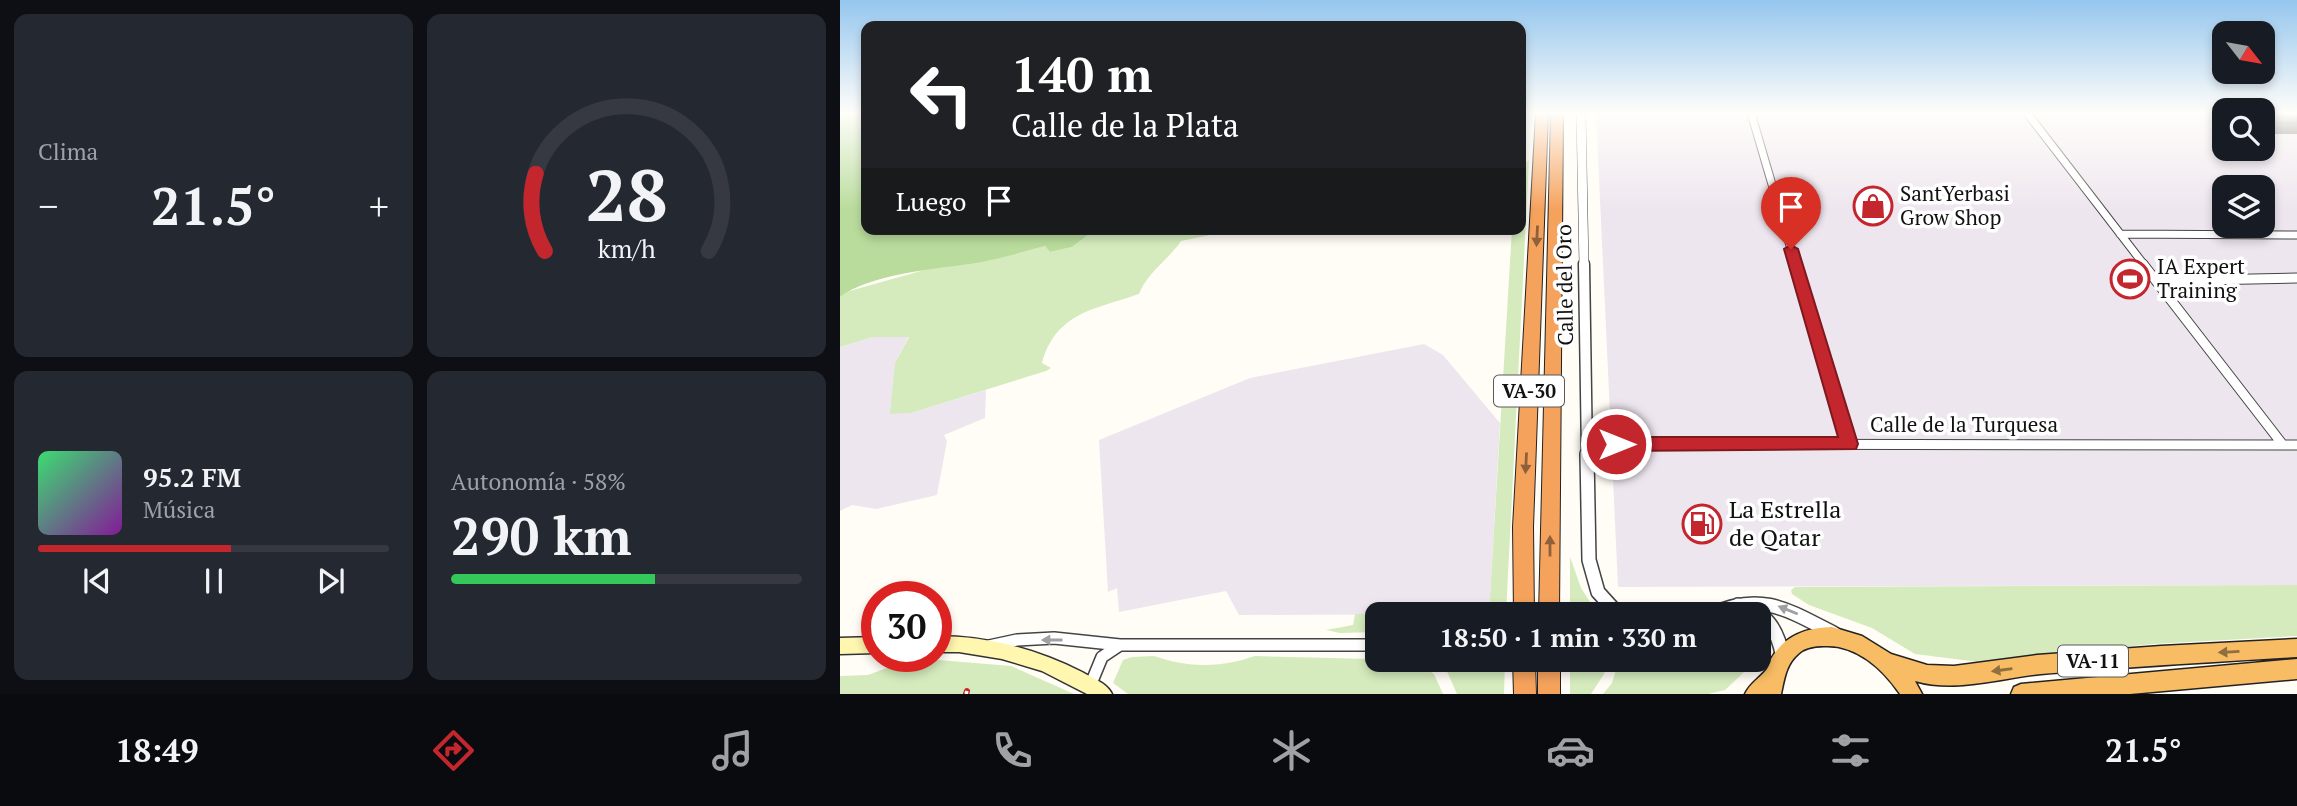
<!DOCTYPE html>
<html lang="es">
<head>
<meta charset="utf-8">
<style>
  body { margin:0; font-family:"PT Serif",serif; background:#242831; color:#f1f3f6; height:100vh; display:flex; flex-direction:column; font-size:26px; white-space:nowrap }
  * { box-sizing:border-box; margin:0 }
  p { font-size:23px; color:#9ea1a6 }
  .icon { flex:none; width:38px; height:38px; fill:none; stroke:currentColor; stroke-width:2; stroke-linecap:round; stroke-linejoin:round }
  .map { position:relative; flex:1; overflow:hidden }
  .details { display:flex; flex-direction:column; gap:14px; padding:14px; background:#0d0f14; width:840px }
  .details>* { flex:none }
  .hud { position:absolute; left:21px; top:21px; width:665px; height:214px; border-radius:14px; box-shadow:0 4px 10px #0003; background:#202124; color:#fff; overflow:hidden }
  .needle { width:46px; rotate:121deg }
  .tools { position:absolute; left:1372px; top:21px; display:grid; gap:14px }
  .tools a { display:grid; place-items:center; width:63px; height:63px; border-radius:14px; background:#171b24; box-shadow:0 4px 10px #0003; font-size:35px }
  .speed { position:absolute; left:21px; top:581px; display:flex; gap:14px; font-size:35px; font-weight:700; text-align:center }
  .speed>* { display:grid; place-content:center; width:91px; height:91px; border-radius:50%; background:#171b24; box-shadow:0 4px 10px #0003; line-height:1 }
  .speed .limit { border:10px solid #d22; background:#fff; color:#111 }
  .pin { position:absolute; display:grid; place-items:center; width:60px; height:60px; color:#fff; margin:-72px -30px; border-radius:50% 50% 50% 0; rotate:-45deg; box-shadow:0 0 7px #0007 }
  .pin .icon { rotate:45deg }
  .me { position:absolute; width:77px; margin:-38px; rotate:90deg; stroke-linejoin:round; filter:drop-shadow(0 0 5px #0008) }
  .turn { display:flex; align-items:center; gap:24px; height:147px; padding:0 35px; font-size:32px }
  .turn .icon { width:91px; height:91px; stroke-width:2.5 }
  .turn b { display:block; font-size:49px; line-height:60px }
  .then { display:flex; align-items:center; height:66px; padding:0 35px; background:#0003; gap:14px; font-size:26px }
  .big { font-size:52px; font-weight:700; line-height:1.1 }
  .details .widget { flex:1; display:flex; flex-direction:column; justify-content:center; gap:10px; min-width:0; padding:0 24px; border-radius:14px; background:#242831 }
  .details .dial { align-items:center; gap:0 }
  .dial svg { height:182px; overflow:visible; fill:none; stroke:#363941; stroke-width:7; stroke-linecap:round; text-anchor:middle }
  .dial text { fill:#f1f3f6; stroke:none }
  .song { display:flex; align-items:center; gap:21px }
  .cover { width:84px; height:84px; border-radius:10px; background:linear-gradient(135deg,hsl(140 70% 55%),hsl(290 70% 35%)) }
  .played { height:7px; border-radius:4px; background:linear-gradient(90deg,#c4262e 55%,#363941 55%) }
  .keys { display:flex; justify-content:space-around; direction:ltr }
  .heat { display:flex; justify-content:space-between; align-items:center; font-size:38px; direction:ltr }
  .charge { height:10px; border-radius:5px; background:linear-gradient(90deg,#34c759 58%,#363941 0) }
  .details .tiles { flex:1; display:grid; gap:14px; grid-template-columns:repeat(2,1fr) }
  .trip { position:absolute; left:525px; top:602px; width:406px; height:70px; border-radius:14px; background:#171b24; box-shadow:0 4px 10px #0003; font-weight:700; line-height:70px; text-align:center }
  .menu { display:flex; height:112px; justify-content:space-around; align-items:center; background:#090b0e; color:#9ea1a6 }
  .menu .icon { width:49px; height:49px }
  .menu .current { color:#c4262e }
  .menu b { font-size:32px; color:#f1f3f6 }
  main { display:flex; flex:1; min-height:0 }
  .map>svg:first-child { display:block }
  .industrial { fill:#eee6ef; fill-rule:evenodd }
  .green { fill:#d5ebbd }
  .forest { fill:#b9dc9c }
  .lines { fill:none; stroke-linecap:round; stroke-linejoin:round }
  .minor-far2-casing { stroke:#444; stroke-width:9 }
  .minor-far1-casing { stroke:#444; stroke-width:11 }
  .minor-casing { stroke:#444; stroke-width:14 }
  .tertiary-far2-casing { stroke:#444; stroke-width:10 }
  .tertiary-far1-casing { stroke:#444; stroke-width:13 }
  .tertiary-casing { stroke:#444; stroke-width:16 }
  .secondary-casing { stroke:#333; stroke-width:3 }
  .trunk-casing { stroke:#222; stroke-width:3 }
  .motorway-casing { stroke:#222; stroke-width:2 }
  .minor-far2 { stroke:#fff; stroke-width:7 }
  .minor-far1 { stroke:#fff; stroke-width:9 }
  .minor { stroke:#fff; stroke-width:11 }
  .tertiary-far2 { stroke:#fff; stroke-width:9 }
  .tertiary-far1 { stroke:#fff; stroke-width:10 }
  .tertiary { stroke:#fff; stroke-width:13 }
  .secondary { fill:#fff6b0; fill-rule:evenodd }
  .trunk { fill:#f7bc64; fill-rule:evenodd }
  .motorway { fill:#f5a25d; fill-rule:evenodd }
  .rail-casing { stroke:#c4262e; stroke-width:6 }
  .rail { stroke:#fff; stroke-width:3.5; stroke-dasharray:10; stroke-linecap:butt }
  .wall { fill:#4d4742 }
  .building { fill:#5a524d; stroke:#3f3936; stroke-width:2 }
  .oneway { fill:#8e613b }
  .oneway2 { fill:#a0a0a0 }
  .oneway3 { fill:#906f3f }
  .route { fill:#c4262e; stroke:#7f191e; stroke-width:2 }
  .labels { text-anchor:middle; stroke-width:7; stroke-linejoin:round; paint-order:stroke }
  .shield { fill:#fff; stroke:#585858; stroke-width:2 }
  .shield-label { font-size:19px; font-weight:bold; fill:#111 }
  .poi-label { font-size:21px; fill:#111; stroke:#fff; text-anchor:start }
  .street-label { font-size:21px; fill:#111; stroke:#fff }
  .near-poi-label { font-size:24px; fill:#111; stroke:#fff; text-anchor:start }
</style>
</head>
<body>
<main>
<section class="details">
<div class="tiles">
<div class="widget"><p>Clima</p>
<div class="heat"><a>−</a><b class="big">21.5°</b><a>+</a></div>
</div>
<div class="widget dial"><svg viewBox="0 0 100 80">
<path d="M14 69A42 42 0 1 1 86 69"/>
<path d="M14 69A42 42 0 0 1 10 35" stroke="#c4262e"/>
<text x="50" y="56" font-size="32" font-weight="700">28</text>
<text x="50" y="72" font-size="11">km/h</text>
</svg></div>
<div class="widget">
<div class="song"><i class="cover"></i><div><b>95.2 FM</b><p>Música</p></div></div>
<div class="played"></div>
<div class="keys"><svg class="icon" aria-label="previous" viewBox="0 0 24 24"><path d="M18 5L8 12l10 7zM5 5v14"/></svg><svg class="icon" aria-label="pause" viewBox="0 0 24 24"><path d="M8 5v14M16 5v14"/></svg><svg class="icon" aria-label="next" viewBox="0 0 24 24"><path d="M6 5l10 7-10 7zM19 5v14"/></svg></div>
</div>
<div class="widget"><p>Autonomía · 58%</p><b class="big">290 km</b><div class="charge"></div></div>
</div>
</section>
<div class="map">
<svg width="1457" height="694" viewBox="0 0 1457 694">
  <rect width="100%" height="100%" fill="#fffdf5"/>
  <path class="industrial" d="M756 113H1384V149H1423V113H1457V585L778 587ZM1384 187H1423V226H1384Z
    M69 336 55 363 71 413 146 390 145 418 104 435 107 441 97 495 36 509 12 505 0 511V347L33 337Z
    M584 344 603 355 660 423 649 614 399 615 386 591 279 612 277 588 268 592 259 440 410 378Z"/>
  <path class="green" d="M689 160 666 614H537V632L500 633 486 630 513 625 515 614 649 613 672 229H681C681 211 674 172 689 160Z
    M256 229H399L341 241C328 260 307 273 299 294 256 309 216 312 202 363L211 368 206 371 71 413 50 414 55 363 69 337H33L0 347V297L6 292 95 267 132 264 205 246 210 252 232 247Z
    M730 557 741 588 758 614H730Z
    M1457 585V636L1313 644 1139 662 1075 654 1032 628 969 605 952 594 951 590 955 587Z
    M314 656C349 668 380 668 415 656L572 660 594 674 603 694H288L273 683 283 660 292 657Z
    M74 658 171 666 234 694H0V676L28 675Z
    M602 660H665L664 694H617Z
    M730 660H769L764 674 751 694H730Z
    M779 660H917L885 690 868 694H763L772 683Z"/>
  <path class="forest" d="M0 113H26V229H256L232 247 210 252 205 246C181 252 156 260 131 264 97 268 27 275 0 297Z"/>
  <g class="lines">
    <defs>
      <path id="minor-far2" d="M911 113 956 266
        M1187 113 1305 266
        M1280 234 1457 235"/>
      <path id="minor-far1" d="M956 264 1009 444
        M1303 264 1443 445
        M1316 281 1457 278
        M749 444 1457 445"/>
      <path id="minor" d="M149 646 177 640 214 638 280 645H537
        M250 686 262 657 280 645"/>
      <path id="tertiary-far2" d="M741 113 744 266"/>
      <path id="tertiary-far1" d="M744 264 747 456"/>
      <path id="tertiary" d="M747 454 749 560 758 592 778 614
        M898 605C927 611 938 631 943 658
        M872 614C922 591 950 611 995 634"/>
      <path id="secondary" d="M96 636C148 636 196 649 242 672 252 678 267 683 272 694H247L202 671 162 659 119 652H96Z
        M37 637V653L0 654V638Z"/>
      <path id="trunk" d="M992 627 1022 636 1051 654 1087 665 1114 666 1197 655 1321 646 1457 639V657C1372 662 1287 667 1201 674 1160 678 1115 693 1075 681L1082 694H1060C1043 669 1016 644 984 646 975 646 965 647 958 654 946 664 944 680 941 694H905C910 683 920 678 927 669 929 666 929 662 931 659 945 635 966 628 992 627Z
        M1457 659V679L1290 694H1171L1174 687 1181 684Z"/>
      <path id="motorway" d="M696 113H708L693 527 694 614H674L673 527Z
        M711 113H723L719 614H699Z
        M673 660H695L696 694H674Z
        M698 660H720V694H698Z"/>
    </defs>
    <use href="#minor-far2" class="minor-far2-casing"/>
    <use href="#minor-far1" class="minor-far1-casing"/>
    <use href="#minor" class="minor-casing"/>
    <use href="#tertiary-far2" class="tertiary-far2-casing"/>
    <use href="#tertiary-far1" class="tertiary-far1-casing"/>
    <use href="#tertiary" class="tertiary-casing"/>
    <use href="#secondary" class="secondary-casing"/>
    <use href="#trunk" class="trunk-casing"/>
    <use href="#motorway" class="motorway-casing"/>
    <use href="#minor-far2" class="minor-far2"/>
    <use href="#minor-far1" class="minor-far1"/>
    <use href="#minor" class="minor"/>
    <use href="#tertiary-far2" class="tertiary-far2"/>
    <use href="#tertiary-far1" class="tertiary-far1"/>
    <use href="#tertiary" class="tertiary"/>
    <use href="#secondary" class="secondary"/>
    <use href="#trunk" class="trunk"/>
    <use href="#motorway" class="motorway"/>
    <defs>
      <path id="rail" d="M126 694 127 691"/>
    </defs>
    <use href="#rail" class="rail-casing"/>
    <use href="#rail" class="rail"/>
  </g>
  <path class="wall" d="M1423 113H1457V134H1423Z"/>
  <path class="building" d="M1423 113H1457V123L1423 122Z"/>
  <defs><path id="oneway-solid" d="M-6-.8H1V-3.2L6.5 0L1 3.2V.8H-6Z" transform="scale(1.75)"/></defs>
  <g class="oneway">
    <use href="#oneway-solid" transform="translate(697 236) rotate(93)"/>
    <use href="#oneway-solid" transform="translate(686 463) rotate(93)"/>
    <use href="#oneway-solid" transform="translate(710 546) rotate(-90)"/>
  </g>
  <g class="oneway2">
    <use href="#oneway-solid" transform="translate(948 610) rotate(-158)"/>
    <use href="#oneway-solid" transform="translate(212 640) rotate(-180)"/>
  </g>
  <g class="oneway3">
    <use href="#oneway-solid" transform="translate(1389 652) rotate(177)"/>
    <use href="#oneway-solid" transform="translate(1162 670) rotate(172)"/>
  </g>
  <linearGradient id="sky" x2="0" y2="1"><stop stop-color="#95c6ee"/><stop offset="0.54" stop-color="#fffefa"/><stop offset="1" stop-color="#fffefa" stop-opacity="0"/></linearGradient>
  <rect width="1457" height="210" fill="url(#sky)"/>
  <path class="route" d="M951 245 958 249 1018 444 1016 449 776 451 770 449 768 444 770 439 776 437H998L944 249Z"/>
  <defs>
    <symbol id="shop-ring" viewBox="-11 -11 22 22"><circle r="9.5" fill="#fff" stroke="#c4262e" stroke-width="1.5"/><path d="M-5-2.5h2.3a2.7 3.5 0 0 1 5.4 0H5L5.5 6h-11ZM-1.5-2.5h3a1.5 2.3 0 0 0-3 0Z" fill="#c4262e"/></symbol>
    <symbol id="stadium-ring" viewBox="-11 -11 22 22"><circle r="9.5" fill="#fff" stroke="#c4262e" stroke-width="1.5"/><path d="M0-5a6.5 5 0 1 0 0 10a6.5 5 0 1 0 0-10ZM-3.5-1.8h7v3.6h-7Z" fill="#c4262e"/></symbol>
    <symbol id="fuel-ring" viewBox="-11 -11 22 22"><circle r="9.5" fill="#fff" stroke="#c4262e" stroke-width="1.5"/><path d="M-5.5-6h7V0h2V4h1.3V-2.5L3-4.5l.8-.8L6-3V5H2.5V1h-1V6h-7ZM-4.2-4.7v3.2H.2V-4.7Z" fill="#c4262e"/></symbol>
  </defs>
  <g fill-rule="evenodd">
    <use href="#shop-ring" x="1011" y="184" width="44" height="44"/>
    <use href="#stadium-ring" x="1268" y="257" width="44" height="44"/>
    <use href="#fuel-ring" x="840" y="502" width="44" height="44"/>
  </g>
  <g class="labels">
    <g class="shield">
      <rect x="654" y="375.5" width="70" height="31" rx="5"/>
      <rect x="1218" y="645.5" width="70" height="31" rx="5"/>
    </g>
    <g class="shield-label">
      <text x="689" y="398">VA-30</text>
      <text x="1253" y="668">VA-11</text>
    </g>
    <g class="poi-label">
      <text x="1060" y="201">SantYerbasi<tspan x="1060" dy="24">Grow Shop</tspan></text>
      <text x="1317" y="274">IA Expert<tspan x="1317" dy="24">Training</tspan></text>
    </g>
    <g class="street-label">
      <text transform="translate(725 285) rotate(-91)" y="7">Calle del Oro</text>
      <text x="1124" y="432">Calle de la Turquesa</text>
    </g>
    <g class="near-poi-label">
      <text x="889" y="518">La Estrella<tspan x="889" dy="28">de Qatar</tspan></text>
    </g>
  </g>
</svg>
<div class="tools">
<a><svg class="needle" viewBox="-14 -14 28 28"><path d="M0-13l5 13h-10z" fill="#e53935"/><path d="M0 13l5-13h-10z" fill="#9ea1a6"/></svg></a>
<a><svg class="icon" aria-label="search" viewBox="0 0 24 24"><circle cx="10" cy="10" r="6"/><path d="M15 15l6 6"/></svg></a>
<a><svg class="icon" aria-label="layers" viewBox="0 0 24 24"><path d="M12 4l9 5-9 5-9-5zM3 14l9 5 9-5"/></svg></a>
</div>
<div class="speed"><div class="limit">30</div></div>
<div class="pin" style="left:951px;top:249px;background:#d93025"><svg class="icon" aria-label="arrive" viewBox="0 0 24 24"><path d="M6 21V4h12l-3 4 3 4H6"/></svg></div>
<svg class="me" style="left:776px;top:444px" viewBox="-20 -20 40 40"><circle r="17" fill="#c4262e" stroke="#fff" stroke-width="3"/><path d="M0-11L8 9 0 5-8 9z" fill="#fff"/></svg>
<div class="trip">18:50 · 1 min · 330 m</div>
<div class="hud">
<div class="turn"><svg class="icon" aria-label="left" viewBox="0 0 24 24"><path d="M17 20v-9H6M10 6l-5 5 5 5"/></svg><div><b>140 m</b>Calle de la Plata</div></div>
<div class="then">Luego<svg class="icon" aria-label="arrive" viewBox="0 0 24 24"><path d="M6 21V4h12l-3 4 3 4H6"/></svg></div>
</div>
</div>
</main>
<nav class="menu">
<b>18:49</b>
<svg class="icon current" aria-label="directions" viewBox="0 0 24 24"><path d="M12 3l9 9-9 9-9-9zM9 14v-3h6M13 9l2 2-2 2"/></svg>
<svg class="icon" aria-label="music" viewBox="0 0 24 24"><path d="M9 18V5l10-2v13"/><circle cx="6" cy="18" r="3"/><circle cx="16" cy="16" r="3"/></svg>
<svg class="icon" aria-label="phone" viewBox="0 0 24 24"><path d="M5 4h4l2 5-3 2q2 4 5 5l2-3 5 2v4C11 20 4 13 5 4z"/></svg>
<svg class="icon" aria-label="climate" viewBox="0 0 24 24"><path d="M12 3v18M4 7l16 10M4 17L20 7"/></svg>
<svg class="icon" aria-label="car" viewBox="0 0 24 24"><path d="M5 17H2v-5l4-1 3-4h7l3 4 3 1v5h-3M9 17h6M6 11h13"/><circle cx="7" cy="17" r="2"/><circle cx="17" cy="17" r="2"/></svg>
<svg class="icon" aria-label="filters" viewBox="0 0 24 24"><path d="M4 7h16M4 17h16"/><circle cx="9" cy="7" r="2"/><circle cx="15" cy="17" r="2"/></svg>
<b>21.5°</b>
</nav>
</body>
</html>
